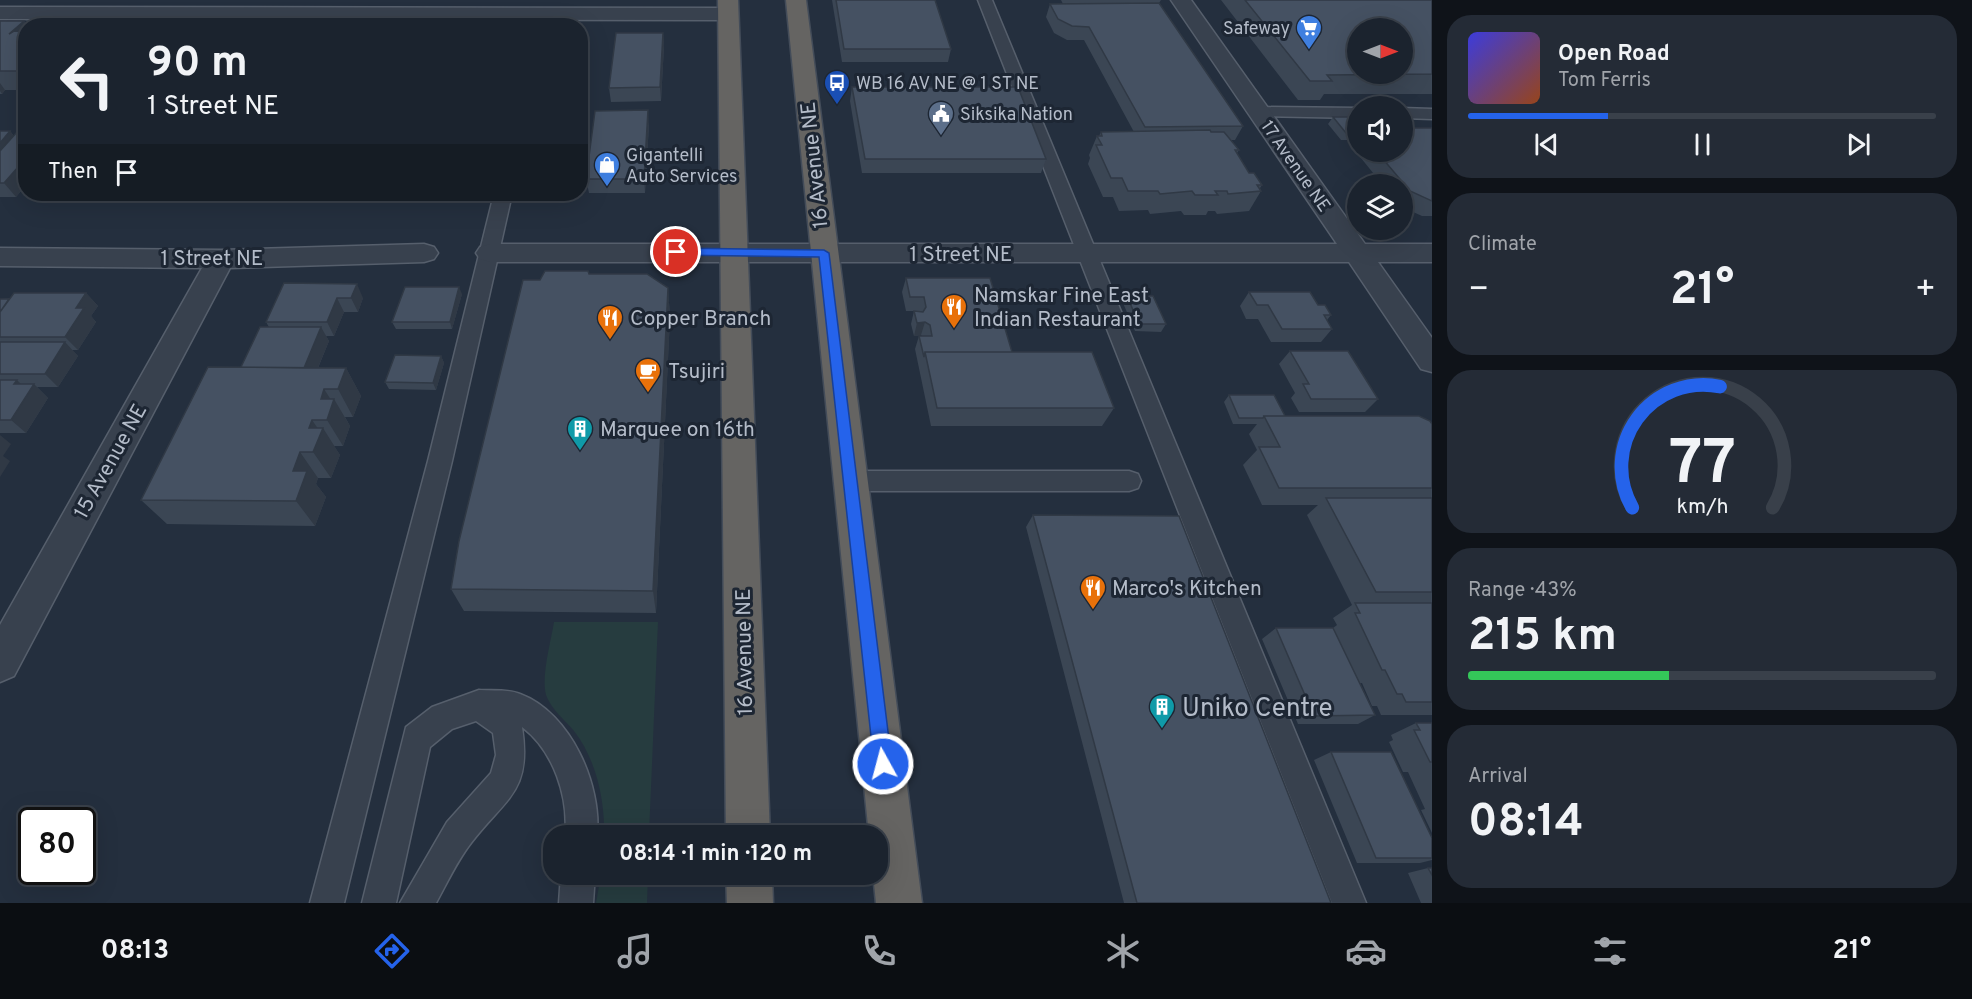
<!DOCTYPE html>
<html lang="en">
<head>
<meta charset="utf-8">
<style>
  body { margin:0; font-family:Overpass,sans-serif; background:#242b36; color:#f1f3f6; height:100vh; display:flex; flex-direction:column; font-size:22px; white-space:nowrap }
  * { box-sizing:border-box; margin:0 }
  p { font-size:20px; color:#a0a4aa }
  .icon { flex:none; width:33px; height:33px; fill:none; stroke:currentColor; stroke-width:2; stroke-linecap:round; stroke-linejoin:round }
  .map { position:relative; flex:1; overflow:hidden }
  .details { display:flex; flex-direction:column; gap:15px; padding:15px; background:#0f1319; width:540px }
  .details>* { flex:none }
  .top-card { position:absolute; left:18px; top:18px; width:570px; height:183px; border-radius:24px; box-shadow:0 6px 24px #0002,0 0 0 2px #39404a; background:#1b232e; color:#f1f3f6; overflow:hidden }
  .needle { width:39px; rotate:90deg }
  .buttons { position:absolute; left:1347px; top:18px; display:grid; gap:12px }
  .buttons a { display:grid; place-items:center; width:66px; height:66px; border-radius:50%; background:#1b232e; box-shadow:0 6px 24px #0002,0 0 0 2px #39404a; font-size:30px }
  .speed { position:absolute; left:18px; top:807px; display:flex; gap:12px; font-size:30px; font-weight:700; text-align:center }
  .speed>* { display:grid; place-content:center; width:78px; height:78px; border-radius:50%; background:#1b232e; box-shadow:0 6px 24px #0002,0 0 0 2px #39404a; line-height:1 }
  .speed .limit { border:3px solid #111; border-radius:9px; background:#fff; color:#111 }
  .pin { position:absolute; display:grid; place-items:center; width:51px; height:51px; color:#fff; margin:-26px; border:3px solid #fff; border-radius:50%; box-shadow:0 2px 6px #0007 }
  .me { position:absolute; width:66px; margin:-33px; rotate:353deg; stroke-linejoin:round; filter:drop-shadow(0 0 4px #0008) }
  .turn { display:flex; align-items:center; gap:21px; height:126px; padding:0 30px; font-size:27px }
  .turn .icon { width:78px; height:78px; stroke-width:2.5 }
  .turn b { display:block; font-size:42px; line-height:51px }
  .then { display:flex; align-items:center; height:57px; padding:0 30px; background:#0003; gap:12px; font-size:22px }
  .big { font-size:45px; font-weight:700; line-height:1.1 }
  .details .widget { flex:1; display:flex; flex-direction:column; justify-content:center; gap:9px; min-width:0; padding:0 21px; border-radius:24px; background:#242b36 }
  .details .dial { align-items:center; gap:0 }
  .dial svg { height:156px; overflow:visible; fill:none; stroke:#39404a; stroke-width:7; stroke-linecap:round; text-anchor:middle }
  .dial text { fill:#f1f3f6; stroke:none }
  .song { display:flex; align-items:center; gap:18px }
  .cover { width:72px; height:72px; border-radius:9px; background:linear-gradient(135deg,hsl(240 70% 55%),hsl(20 70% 35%)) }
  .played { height:6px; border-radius:3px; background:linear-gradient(90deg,#2563eb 30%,#39404a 30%) }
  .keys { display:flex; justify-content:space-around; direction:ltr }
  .heat { display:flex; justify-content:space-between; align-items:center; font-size:33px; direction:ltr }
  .charge { height:9px; border-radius:4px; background:linear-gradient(90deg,#34c759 43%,#39404a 0) }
  .trip { position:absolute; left:543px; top:825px; width:345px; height:60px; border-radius:24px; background:#1b232e; box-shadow:0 6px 24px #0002,0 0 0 2px #39404a; font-weight:700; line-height:60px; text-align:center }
  .tab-bar { display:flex; height:96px; justify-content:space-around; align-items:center; background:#0b0e12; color:#a0a4aa }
  .tab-bar .icon { width:42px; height:42px }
  .tab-bar .current { color:#2563eb }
  .tab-bar b { font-size:27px; color:#f1f3f6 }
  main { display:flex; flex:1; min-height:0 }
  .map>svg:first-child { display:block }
  .green { fill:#263c3f }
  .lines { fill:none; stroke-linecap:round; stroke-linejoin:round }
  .service-casing { stroke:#565f6c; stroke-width:3 }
  .minor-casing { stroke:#565f6c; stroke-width:3 }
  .trunk-casing { stroke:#434c59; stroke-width:3 }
  .service { fill:#38414e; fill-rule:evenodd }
  .minor { fill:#38414e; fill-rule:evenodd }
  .trunk { fill:#656462; fill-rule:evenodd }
  .wall { fill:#3b4654 }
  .shaded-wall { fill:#303945 }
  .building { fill:#455162; stroke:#303945; stroke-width:1.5; fill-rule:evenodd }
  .route { fill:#2563eb; stroke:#184099; stroke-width:1.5 }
  .labels { text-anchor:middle; stroke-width:6; stroke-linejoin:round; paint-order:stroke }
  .far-poi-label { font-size:18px; fill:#b4bcc9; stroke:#1d2633; text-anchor:start }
  .far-street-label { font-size:18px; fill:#b4bcc9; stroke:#1d2633 }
  .street-label { font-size:21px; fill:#b4bcc9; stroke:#1d2633 }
  .poi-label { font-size:21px; fill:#b4bcc9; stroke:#1d2633; text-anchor:start }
  .near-poi-label { font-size:26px; fill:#b4bcc9; stroke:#1d2633; text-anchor:start }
</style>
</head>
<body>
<main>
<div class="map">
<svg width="1432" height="903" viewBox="0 0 1432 903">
  <rect width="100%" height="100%" fill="#242f3e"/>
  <path class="green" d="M554 622H658L649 835H604C605 800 596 759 574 731 565 720 551 709 546 695 541 676 551 641 554 622Z
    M601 875H648L647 903H596Z"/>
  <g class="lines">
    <defs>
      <path id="service" d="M978 0H992L1366 903H1332Z
        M1259 107 1358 108V118L1253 116 1251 112 1253 108Z
        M1402 108 1432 109V119L1402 118Z
        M494 194H512L452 461 344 903H310L428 461Z
        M850 471H1129L1138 474 1141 481 1138 488 1129 491H850L841 488 838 481 841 474Z
        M479 690C492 691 508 689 520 694 571 713 602 785 597 836H565C569 798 554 751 522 727 532 793 506 797 471 843 457 861 447 883 436 903H400L447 822 491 773 496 755 493 733 476 721 452 729 430 747 396 903H362L406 727 432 707Z
        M561 874H595L593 903H559Z"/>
      <path id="minor" d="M1171 0H1191L1365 244H1432V262H1378L1432 338V372L1421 369 1349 262H490L480 259 476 253 480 247 490 244H1337Z
        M0 7 728 8 735 10 738 14 735 18 728 20 0 19Z
        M424 244 434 247 438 253 434 259 424 262 230 268 14 676 0 682V625L202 268 0 266V248L221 250Z"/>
      <path id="trunk" d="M718 0H738L770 836H726Z
        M786 0H806L922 903H876L873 874H878V836H869Z
        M726 874H772L773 903H727Z"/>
    </defs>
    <use href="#service" class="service-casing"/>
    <use href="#minor" class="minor-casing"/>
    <use href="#trunk" class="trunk-casing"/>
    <use href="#service" class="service"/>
    <use href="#minor" class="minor"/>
    <use href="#trunk" class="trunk"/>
  </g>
  <path class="wall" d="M832 0H935L951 49 948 62H842Z
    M1061 0H1161L1159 3 1243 126 1235 140H1231L1239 150 1237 153 1249 173 1262 185 1260 188 1261 191 1249 211 1217 214 1215 211H1208L1206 215H1184L1181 211 1150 214 1148 210 1119 211 1113 197H1103L1088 164 1090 158 1089 155 1097 136H1099L1101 132H1134L1084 40H1067L1054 33 1046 17 1050 4H1063Z
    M1221 0H1432V94H1324L1320 100H1298Z
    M0 21H24L27 26H26V90H5L2 94H0Z
    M663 33 664 46 661 101 611 102 609 88Z
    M852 87 1046 159 1041 173H862L850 101Z
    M1333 117H1358V152H1402L1411 128H1432V216H1422L1402 207V184H1382L1348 142 1350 140H1341L1328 124Z
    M649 124 645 193H589L586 179Z
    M0 131H10L14 136 26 131V185L16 197H0Z
    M147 194H243L240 199 151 198Z
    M348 194H393L359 197 357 194Z
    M589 274 668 288 670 317 656 613 464 611 451 589 540 280Z
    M906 278 1012 352 1114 408 1102 426H931L915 349 919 336H922L921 335 914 336 911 324 914 311H906L902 292Z
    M284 283 363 298 358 312H344L334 336H326L329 341 318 368H346L361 396 353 417H345L350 426 343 446H334L340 455 331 478H318L316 484 326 497 315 526 167 524 141 500 241 367 269 327 266 322Z
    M1249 292 1318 305 1331 315 1327 320 1332 329 1321 342H1271L1258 319H1246L1240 306Z
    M86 293 98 306 91 316 96 322 78 350H72L78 356 58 387H37L48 398 26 433H0V299Z
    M462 294 452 329H396L392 322Z
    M1127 296 1166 324 1161 332 1135 331 1123 303Z
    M1290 351 1378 399 1365 412H1299L1291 398 1295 393 1279 364Z
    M441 356 444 363 436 390 389 389 385 382Z
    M1229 395 1285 416 1432 424V715H1381L1377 706H1372L1362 683H1360L1375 715 1358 724H1298L1262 639 1276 628 1338 639 1333 628 1337 625 1333 618 1352 605 1307 515 1318 505H1262L1243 465 1257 450 1249 434 1257 424H1233L1224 402Z
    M1033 515 1331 903H1124L1026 527Z
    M1416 723H1432V833L1421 810 1425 809 1408 772H1403L1389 742 1393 740 1391 735Z
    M1331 752 1432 838V860L1420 863H1357L1314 760Z
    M1428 868H1432V903H1421L1408 873Z"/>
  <path class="shaded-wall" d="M24 21 27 26H26V50L9 34Z
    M663 33 664 46 661 101 660 87Z
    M26 66V78L20 71Z
    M0 83 5 90 2 94 0 91Z
    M648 110 649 124 645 193 644 179Z
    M10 131 21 145 0 170V143Z
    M26 158V180H24L26 182V185L16 197 4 183Z
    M237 194H243L240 199Z
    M357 284 363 298 358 312 351 298Z
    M459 287 462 294 452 329 450 322Z
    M668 288 670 317 656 613 653 591Z
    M86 293 98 306 91 316 96 322 78 350 65 337 76 308Z
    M337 298 344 312 334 336 327 322Z
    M925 322 921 335 914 336 917 323Z
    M321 327 329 341 309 389 301 376Z
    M65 342 78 356 58 387 45 374Z
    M441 356 444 363 436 390 433 383Z
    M346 368 361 396 353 417 338 389Z
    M17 380 29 392 34 384 48 398 26 433 11 420 14 384Z
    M324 389 333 403 334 399 350 426 343 446 327 420 321 399Z
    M312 420 321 433 323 428 340 455 331 478 313 452 309 428Z
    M0 435 11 444 3 456 10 461 0 477Z
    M300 452 318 478 316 484 326 497 315 526 296 501 293 471Z"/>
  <path class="building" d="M836 0H935L951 49H844Z
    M1245 0H1432V74L1327 75 1332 81H1310ZM1358 28H1402V74H1358Z
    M1159 3 1243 126 1145 127 1089 27 1072 26 1058 19 1050 4Z
    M0 21H24L9 34 14 31 26 32V66L20 71H0Z
    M616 33H663L660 87 609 88Z
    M852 87H1018L1046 159H865Z
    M648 110 644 179H586L595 111Z
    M1333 117H1358V129L1355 133H1346Z
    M1402 119 1411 128H1402Z
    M1402 128H1432V201L1410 191 1377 152H1402Z
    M1210 130 1211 132H1224L1239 150H1235L1249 173H1254L1262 185H1257L1261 191 1228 194 1227 191H1215L1218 195H1195L1192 191 1160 194 1158 191H1128L1122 178H1111L1096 145H1102L1097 136H1102L1101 132Z
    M0 131H10L0 143Z
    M18 131H26V158L4 183H0V151Z
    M545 271H588L589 274H647L668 288 653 591 451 589 459 541 523 280H540Z
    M906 278H990L1012 352H925L924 357 919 336H932L930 325 925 322 917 323 914 311 923 312 926 307 924 297H910Z
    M284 283 357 284 351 298H337L327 322H266Z
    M405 287H459L450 322H392Z
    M1249 292H1310L1318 305H1325L1331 315H1324L1332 329H1282L1268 305H1257Z
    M14 293H86L76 308H84L65 337H0V312Z
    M1127 296H1153L1166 324H1139Z
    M0 299H9L0 312Z
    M260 327H321L304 368 241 367Z
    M0 342H65L45 374H0Z
    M1290 351H1348L1378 399H1311L1303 384H1309Z
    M925 352H1092L1114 408H937Z
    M395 355 441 356 433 383 385 382Z
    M208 367 346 368 338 389H324L321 399H334L327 420H312L309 428H323L313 452H300L293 471H307L296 501 141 500Z
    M0 380H17L14 384H34L11 420H0Z
    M1229 395H1274L1285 416H1264L1263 418H1239Z
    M1264 416H1419L1430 421 1432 424V488H1279L1259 447H1280Z
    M1326 498H1432V592H1376Z
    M1033 515 1179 516 1331 903H1137Z
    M1355 603H1432V702H1406L1402 694H1397L1385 670H1382L1355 613H1360Z
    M1276 628H1333L1375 715 1314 716Z
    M1416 723H1432V762H1430L1414 730H1420Z
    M1331 752H1391L1432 838V858H1376Z
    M1428 868H1432V875Z"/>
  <path class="route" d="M676 248 824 250 829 253 892 764 889 771 883 773 877 771 874 764 819 257 672 255V250Z"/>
  <defs>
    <symbol id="supermarket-pin" viewBox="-11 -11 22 30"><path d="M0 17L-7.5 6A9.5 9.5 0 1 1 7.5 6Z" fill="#3f7fe0" stroke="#1d2633"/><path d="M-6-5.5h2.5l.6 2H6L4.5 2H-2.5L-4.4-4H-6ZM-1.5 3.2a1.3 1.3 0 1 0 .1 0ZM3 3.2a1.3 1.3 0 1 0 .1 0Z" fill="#fff"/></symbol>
    <symbol id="bus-pin" viewBox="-11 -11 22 30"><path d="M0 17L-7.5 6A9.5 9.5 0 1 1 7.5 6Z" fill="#1a4fb4" stroke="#1d2633"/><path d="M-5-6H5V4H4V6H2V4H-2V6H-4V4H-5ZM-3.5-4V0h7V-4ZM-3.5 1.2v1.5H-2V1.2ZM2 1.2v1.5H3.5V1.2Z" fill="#fff"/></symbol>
    <symbol id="civic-pin" viewBox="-11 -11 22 30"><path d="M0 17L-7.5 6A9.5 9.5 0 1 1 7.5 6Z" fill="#5c6f8a" stroke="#1d2633"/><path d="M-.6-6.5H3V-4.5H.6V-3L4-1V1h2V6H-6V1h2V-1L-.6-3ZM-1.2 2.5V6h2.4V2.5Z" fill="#fff"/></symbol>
    <symbol id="shop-pin" viewBox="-11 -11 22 30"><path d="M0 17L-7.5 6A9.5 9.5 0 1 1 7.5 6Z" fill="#3f7fe0" stroke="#1d2633"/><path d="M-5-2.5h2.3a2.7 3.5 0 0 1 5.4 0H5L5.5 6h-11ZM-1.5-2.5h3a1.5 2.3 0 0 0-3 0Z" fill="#fff"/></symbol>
    <symbol id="restaurant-pin" viewBox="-11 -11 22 30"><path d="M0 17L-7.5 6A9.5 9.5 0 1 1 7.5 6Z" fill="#e8710a" stroke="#1d2633"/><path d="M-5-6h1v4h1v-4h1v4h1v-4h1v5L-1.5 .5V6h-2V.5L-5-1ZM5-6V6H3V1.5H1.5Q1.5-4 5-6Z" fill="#fff"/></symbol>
    <symbol id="cafe-pin" viewBox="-11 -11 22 30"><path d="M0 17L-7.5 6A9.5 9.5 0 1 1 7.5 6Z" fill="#e8710a" stroke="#1d2633"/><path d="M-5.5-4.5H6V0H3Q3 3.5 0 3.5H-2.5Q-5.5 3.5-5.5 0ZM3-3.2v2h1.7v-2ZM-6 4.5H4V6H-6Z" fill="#fff"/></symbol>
    <symbol id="building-pin" viewBox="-11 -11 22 30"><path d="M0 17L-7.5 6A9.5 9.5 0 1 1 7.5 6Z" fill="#0f9aa8" stroke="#1d2633"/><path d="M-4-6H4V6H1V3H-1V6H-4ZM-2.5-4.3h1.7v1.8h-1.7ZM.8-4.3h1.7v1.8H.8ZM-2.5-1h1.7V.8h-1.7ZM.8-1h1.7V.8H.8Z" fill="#fff"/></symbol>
  </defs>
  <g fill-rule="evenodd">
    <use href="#supermarket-pin" x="1294" y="13" width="30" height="40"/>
    <use href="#bus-pin" x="822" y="68" width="30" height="40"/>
    <use href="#civic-pin" x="926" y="99" width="30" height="40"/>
    <use href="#shop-pin" x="592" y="150" width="30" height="40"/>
    <use href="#restaurant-pin" x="939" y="292" width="30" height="40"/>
    <use href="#restaurant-pin" x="595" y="303" width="30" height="40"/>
    <use href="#cafe-pin" x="633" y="356" width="30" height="40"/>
    <use href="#building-pin" x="565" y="414" width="30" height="40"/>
    <use href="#restaurant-pin" x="1078" y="573" width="30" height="40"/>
    <use href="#building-pin" x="1147" y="692" width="30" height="40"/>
  </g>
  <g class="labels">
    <g class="far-poi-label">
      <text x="1290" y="34" text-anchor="end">Safeway</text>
      <text x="856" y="89">WB 16 AV NE @ 1 ST NE</text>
      <text x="960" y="120">Siksika Nation</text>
      <text x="626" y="161">Gigantelli<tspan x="626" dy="21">Auto Services</tspan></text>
    </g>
    <g class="far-street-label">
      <text transform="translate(1296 166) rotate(55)" y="6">17 Avenue NE</text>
    </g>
    <g class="street-label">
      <text transform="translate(814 165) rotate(-96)" y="7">16 Avenue NE</text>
      <text x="961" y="261">1 Street NE</text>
      <text x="212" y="265">1 Street NE</text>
      <text transform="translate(110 461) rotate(-61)" y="7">15 Avenue NE</text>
      <text transform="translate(744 652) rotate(-91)" y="7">16 Avenue NE</text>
    </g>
    <g class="poi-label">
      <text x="974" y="302">Namskar Fine East<tspan x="974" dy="24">Indian Restaurant</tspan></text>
      <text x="630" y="325">Copper Branch</text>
      <text x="668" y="378">Tsujiri</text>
      <text x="600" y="436">Marquee on 16th</text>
      <text x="1112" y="595">Marco's Kitchen</text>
    </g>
    <g class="near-poi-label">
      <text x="1182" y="716">Uniko Centre</text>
    </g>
  </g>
</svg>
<div class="buttons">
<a><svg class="needle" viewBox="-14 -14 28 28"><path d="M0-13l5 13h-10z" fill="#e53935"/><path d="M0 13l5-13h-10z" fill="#a0a4aa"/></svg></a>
<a><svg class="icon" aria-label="sound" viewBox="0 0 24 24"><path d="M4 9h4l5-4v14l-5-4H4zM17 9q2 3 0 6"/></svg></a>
<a><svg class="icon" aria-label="layers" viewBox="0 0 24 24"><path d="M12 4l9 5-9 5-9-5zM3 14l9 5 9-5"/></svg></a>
</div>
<div class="speed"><div class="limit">80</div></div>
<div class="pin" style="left:676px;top:252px;background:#d93025"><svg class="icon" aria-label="arrive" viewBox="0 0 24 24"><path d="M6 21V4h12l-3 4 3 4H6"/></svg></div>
<svg class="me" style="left:883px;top:764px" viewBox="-20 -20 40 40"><circle r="17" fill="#2563eb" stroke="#fff" stroke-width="3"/><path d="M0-11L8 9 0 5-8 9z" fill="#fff"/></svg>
<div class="trip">08:14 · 1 min · 120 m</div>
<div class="top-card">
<div class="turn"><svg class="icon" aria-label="left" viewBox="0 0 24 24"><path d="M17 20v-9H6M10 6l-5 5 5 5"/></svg><div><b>90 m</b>1 Street NE</div></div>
<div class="then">Then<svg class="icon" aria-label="arrive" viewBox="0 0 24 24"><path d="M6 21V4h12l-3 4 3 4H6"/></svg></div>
</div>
</div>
<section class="details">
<div class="widget">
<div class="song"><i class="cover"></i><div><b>Open Road</b><p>Tom Ferris</p></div></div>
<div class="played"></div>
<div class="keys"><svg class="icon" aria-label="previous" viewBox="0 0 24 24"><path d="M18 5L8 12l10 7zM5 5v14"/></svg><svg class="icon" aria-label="pause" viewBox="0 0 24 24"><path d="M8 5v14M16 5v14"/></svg><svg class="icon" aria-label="next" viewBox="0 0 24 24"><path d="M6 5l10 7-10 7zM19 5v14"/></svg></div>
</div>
<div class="widget"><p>Climate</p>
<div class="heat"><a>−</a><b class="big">21°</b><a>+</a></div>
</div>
<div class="widget dial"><svg viewBox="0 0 100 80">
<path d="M14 69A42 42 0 1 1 86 69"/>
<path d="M14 69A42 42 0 0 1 59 7" stroke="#2563eb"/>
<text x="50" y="56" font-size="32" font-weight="700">77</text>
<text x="50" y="72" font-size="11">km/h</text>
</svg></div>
<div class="widget"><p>Range · 43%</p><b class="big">215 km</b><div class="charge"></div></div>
<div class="widget"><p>Arrival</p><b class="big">08:14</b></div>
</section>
</main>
<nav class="tab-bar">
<b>08:13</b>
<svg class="icon current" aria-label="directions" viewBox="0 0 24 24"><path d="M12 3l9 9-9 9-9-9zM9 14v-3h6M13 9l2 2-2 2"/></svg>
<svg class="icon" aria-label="music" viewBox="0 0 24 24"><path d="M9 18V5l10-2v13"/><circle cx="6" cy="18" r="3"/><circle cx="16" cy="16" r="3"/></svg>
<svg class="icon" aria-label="phone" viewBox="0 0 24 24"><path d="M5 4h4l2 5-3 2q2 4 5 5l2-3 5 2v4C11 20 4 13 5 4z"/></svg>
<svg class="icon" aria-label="climate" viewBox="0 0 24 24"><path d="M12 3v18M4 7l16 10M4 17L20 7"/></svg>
<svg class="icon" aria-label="car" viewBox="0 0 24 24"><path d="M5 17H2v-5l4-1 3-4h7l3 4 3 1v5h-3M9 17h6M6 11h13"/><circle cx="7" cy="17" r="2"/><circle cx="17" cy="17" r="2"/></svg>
<svg class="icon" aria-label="filters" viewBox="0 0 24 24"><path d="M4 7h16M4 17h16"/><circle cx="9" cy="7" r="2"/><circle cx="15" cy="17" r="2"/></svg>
<b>21°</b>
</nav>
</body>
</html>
